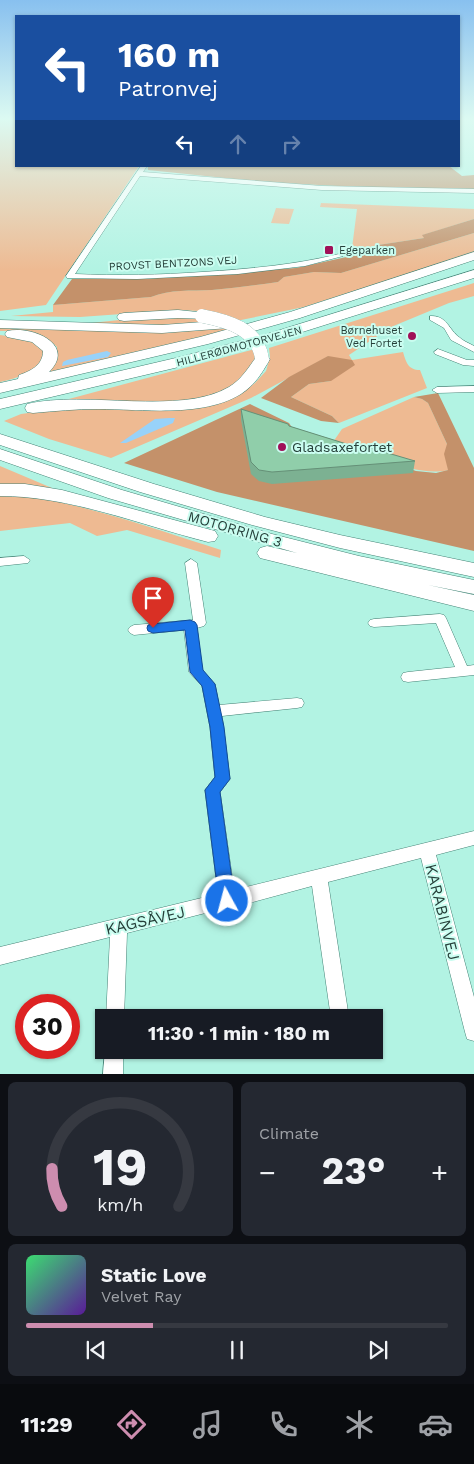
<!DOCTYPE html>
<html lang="en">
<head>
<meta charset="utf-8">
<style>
  body { margin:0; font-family:"Work Sans",sans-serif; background:#242831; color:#f1f3f6; height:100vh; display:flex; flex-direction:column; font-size:19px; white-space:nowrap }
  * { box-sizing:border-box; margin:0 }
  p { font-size:16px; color:#9ea1a6 }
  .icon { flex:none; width:28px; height:28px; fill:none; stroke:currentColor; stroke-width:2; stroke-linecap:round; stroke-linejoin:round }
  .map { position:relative; height:1074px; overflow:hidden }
  .sheet { display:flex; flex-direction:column; gap:8px; padding:8px; background:#0d0f14; flex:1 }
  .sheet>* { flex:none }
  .guide { position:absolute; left:15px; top:15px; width:445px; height:152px; border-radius:0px; box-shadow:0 1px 4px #0004; background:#1a4fa0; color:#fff; overflow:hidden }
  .speed { position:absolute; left:15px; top:994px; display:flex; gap:10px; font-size:25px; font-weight:700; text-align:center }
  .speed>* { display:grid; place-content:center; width:65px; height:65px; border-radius:50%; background:#171b24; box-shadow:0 1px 4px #0004; line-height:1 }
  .speed .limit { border:8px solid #d22; background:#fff; color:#111 }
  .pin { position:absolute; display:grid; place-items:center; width:42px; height:42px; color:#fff; margin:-51px -21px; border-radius:50% 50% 50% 0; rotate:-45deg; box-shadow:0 0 5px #0007 }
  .pin .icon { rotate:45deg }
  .me { position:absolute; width:55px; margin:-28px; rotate:353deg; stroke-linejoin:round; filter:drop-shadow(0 0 4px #0008) }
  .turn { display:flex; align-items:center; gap:18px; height:105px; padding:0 20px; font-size:22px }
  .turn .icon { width:65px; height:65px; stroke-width:2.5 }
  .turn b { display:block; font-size:35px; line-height:42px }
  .lanes { display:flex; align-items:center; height:48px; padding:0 20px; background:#0003; justify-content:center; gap:25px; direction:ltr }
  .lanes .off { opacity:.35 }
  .big { font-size:38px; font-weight:700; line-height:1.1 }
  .sheet .card { flex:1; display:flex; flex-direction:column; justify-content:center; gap:8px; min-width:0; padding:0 18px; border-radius:8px; background:#242831 }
  .sheet .dial { align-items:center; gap:0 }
  .dial svg { height:130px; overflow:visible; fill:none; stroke:#363941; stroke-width:7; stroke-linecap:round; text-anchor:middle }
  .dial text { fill:#f1f3f6; stroke:none }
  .song { display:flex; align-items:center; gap:15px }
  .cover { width:60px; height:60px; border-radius:8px; background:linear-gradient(135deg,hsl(140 70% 55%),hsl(270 70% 35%)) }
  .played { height:5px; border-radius:2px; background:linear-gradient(90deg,#cd8daf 30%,#363941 30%) }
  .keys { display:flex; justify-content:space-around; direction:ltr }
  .heat { display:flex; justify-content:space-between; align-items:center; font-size:28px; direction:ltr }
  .sheet .tiles { flex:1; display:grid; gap:8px; grid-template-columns:1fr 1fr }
  .card:last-child { grid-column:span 2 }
  .trip { position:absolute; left:95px; top:1009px; width:288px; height:50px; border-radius:0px; background:#171b24; box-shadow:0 1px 4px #0004; font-weight:700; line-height:50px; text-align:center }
  .dock { display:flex; height:80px; justify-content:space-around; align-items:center; background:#090b0e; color:#9ea1a6 }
  .dock .icon { width:35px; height:35px }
  .dock .active { color:#cd8daf }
  .dock b { font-size:22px; color:#f1f3f6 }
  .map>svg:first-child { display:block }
  .green { fill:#eeba92 }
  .forest { fill:#c4916a }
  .water { fill:#98d2f9 }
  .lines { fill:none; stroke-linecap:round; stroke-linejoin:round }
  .street-casing { stroke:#458376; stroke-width:1 }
  .highway-casing { stroke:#458376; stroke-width:1 }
  .street { fill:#fff; fill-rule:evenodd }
  .highway { fill:#fff; fill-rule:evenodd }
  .highway-bridge-casing { stroke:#458376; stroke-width:14; stroke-linecap:butt }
  .highway-bridge { stroke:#fff; stroke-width:14 }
  .wall { fill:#7cb192 }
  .building { fill:#90ceaa; stroke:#659077 }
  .route { fill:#1a73e8; stroke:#114b97 }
  .poi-dot { fill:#a01058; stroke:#cafdf0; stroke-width:2 }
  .labels { text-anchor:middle; stroke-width:4; stroke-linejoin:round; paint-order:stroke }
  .far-poi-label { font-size:11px; fill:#253f39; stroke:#cafdf0; text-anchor:start }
  .far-street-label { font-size:11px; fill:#253f39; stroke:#cafdf0 }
  .poi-label { font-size:14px; fill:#253f39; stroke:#cafdf0; text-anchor:start }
  .street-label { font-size:14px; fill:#253f39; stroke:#cafdf0 }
  .near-street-label { font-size:16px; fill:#253f39; stroke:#cafdf0 }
</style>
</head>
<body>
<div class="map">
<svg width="474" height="1074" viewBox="0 0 474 1074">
  <rect width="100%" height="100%" fill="#b2f3e3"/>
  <path class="green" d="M0 119H16V166H139L46 305 0 311Z
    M321 203 474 209V219L423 235 424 238 378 245 370 251 351 256 357 209 320 207Z
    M276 208 294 209 289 224 271 223Z
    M474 233V253L304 307 236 321 199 311 178 310 80 317 11 316 53 312V305L151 297C171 289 190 291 212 290 234 288 256 285 278 282L284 277 314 272 341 273Z
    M474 283V296L449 303 391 327 349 355 352 360 403 352C406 362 408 370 420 370L427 388 339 423 332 416 291 397 309 384 331 381 329 356 251 398 111 458 49 439 4 421 21 414 64 408 172 410 239 395 255 383 266 371 270 357 269 348Z
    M176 314 221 322 189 326 91 323Z
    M0 326H231L237 329 38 376 55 360 57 347C42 332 20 332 0 331Z
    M0 335 37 340 45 348V359C32 373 18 378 0 382Z
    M255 349 256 361 236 388 184 403H54Z
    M414 397 422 399 428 403 447 444 448 470C416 478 365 452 333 442L342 429Z
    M0 466 52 488H0Z
    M0 495C34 495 66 503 99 512 140 523 180 537 221 550L220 558 127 530 97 536 70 523 0 531Z"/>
  <path class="forest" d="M148 166H449L462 176 474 175V189H394L263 182 148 170Z
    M474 219V233L341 273 314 272 284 277 278 282C256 285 234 288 212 290 190 291 171 289 151 297L53 305 72 279H144L296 268 351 256 370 251 378 245 424 238 422 235Z
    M328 356 352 360 355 365 331 381 309 384 291 397 332 416 339 423 321 421 261 398 289 377Z
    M438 393 474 468V551L217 492 124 463 250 404 289 423 293 429 416 471 436 473 448 470 444 454 447 444 428 403 422 399 414 397Z"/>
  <path class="water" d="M107 351 111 353 108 357 62 366 63 362 67 360Z
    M169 418H175L173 423 126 443H120L155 419Z"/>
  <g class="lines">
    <defs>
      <path id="street" d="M141 166H147L143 172 322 186 474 189V193L322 190 140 176 75 274C117 276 160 275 202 272 248 269 294 265 339 254L343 256 305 266 238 274 137 279 67 278 66 276Z
        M430 316C447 315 449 330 459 337 463 341 469 343 474 346V352L451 340 444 328 430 320Z
        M438 349 467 360H474V366L463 365 435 354 434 352Z
        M474 386V392L437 393 432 390 437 387Z
        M24 556 30 560 28 563 0 566V558Z
        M191 559 197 563 206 623 204 626 197 628 202 670 215 684 219 705 297 698 302 699 304 703 302 707 297 708 222 716 230 779 220 792 234 890 474 831V845L436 855 474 997V1041L467 1039 465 1032 421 858 328 882 349 1018H331L312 886 227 909 225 908 127 933 124 1018H106L110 937 0 965V947L218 894 205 790 215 777 210 727 202 686 189 672 184 630 134 635 130 633 128 630 130 627 134 625 193 620 185 563Z
        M440 614 444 615 446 618 467 666 474 665V675L408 682 403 681 401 677 403 673 408 672 455 667 436 623 374 627 370 626 368 623 370 620 374 619Z
        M105 1050H123V1074H103Z"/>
      <path id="highway" d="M474 252V260L300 318 208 344 0 393V383L18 379 19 375C31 371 43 365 43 351L32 342 7 337 5 334 7 331C31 325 77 344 49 372L200 337 290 312Z
        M474 270V278L277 340 183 366 0 409V399L180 357 267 334Z
        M178 310 207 313 209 316 207 319 178 318 124 321 119 320 117 317 119 314 124 313Z
        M0 320 162 325 229 320 234 321 236 324 234 327 229 328 162 333 0 328Z
        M262 354 267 356 270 359C262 373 255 385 241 394 202 418 141 409 98 409 76 409 55 411 33 413L27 412 25 408 27 404C86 390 180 416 229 387 242 379 248 368 257 356Z
        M0 434 154 484 265 517 340 535 474 563V577L340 548 252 525 140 492 0 445Z
        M0 449 122 490 272 534 359 556 474 580V594L428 585 474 595V611L260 558 257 553 260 548 267 546 297 553 108 498 0 460Z
        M0 484H25L62 490 215 531 218 536 215 541 208 542C141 525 70 496 0 496Z"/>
    </defs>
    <use href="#street" class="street-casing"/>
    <use href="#highway" class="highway-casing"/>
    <use href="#street" class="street"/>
    <use href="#highway" class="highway"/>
    <defs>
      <path id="highway-bridge" d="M202 316C228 321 258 329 262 359"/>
    </defs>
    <use href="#highway-bridge" class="highway-bridge-casing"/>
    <use href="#highway-bridge" class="highway-bridge"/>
  </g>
  <path class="wall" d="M241 409 289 426 353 446 415 461 413 473 272 484 259 481 251 474 241 420Z"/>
  <path class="building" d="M241 409 288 424 289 426 353 446 357 444 415 461 272 472 259 470 251 462Z"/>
  <linearGradient id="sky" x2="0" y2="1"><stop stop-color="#88c0ef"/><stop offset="0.44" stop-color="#dcfaf2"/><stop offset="1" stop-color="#dcfaf2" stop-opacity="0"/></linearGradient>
  <rect width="474" height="270" fill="url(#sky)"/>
  <path class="route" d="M190 620 195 622 197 625 203 670 215 684 224 727 230 779 220 792 235 901 233 906 227 909 221 906 219 901 205 790 215 777 210 727 202 686 190 672 185 630 153 633 148 631 147 628 148 625 153 624Z"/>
  <g class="poi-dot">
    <rect x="324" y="245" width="10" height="10" rx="2.5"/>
    <circle cx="412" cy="336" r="5"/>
    <circle cx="282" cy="447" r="5"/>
  </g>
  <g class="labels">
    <g class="far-poi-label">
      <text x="339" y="254">Egeparken</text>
      <text x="402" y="334" text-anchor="end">Børnehuset<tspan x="402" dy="13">Ved Fortet</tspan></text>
    </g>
    <g class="far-street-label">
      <text transform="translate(173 263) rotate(-3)" y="4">PROVST BENTZONS VEJ</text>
      <text transform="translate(239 346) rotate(-15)" y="4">HILLERØDMOTORVEJEN</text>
    </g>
    <g class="poi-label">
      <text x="292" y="452">Gladsaxefortet</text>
    </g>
    <g class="street-label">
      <text transform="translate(235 529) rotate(16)" y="5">MOTORRING 3</text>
    </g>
    <g class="near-street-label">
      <text transform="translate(443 912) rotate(76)" y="6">KARABINVEJ</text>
      <text transform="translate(145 920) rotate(-13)" y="6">KAGSÅVEJ</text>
    </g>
  </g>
</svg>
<div class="speed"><div class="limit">30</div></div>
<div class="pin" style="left:153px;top:628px;background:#d93025"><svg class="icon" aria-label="arrive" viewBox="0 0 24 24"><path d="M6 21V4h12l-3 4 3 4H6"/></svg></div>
<svg class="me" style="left:227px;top:901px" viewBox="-20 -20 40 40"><circle r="17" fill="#1a73e8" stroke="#fff" stroke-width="3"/><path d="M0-11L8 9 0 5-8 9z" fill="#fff"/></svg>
<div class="trip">11:30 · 1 min · 180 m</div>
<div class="guide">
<div class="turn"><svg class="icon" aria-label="left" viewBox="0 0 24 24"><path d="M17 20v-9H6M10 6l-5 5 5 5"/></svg><div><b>160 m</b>Patronvej</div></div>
<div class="lanes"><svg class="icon" aria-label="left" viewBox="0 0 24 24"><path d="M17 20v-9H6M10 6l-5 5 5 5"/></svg><svg class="icon off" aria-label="ahead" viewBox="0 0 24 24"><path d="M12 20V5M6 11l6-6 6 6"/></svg><svg class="icon off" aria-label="right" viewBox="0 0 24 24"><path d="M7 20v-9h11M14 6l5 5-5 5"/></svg></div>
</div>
</div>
<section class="sheet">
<div class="tiles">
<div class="card dial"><svg viewBox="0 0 100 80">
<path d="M14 69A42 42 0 1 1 86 69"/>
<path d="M14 69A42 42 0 0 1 8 46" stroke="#cd8daf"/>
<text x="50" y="56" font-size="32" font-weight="700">19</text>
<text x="50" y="72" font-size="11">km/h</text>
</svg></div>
<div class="card"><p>Climate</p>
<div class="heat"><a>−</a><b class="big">23°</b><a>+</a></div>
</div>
<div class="card">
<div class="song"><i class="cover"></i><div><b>Static Love</b><p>Velvet Ray</p></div></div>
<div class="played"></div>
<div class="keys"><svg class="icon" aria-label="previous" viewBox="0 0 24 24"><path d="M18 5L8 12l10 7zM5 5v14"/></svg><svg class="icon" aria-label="pause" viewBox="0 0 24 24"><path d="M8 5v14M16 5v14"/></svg><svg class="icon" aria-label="next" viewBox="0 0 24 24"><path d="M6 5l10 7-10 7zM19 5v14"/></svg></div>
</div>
</div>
</section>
<nav class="dock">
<b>11:29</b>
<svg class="icon active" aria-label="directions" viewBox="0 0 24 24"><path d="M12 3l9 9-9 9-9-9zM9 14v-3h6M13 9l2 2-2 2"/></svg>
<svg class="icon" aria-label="music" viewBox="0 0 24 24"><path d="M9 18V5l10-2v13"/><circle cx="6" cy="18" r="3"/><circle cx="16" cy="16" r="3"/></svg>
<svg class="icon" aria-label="phone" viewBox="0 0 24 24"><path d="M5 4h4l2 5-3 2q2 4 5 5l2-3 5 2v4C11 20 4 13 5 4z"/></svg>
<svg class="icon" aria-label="climate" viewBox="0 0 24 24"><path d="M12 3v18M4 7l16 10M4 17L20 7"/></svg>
<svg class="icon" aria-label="car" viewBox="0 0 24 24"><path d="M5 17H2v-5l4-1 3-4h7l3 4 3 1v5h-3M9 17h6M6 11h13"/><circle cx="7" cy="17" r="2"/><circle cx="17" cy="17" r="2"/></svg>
</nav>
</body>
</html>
